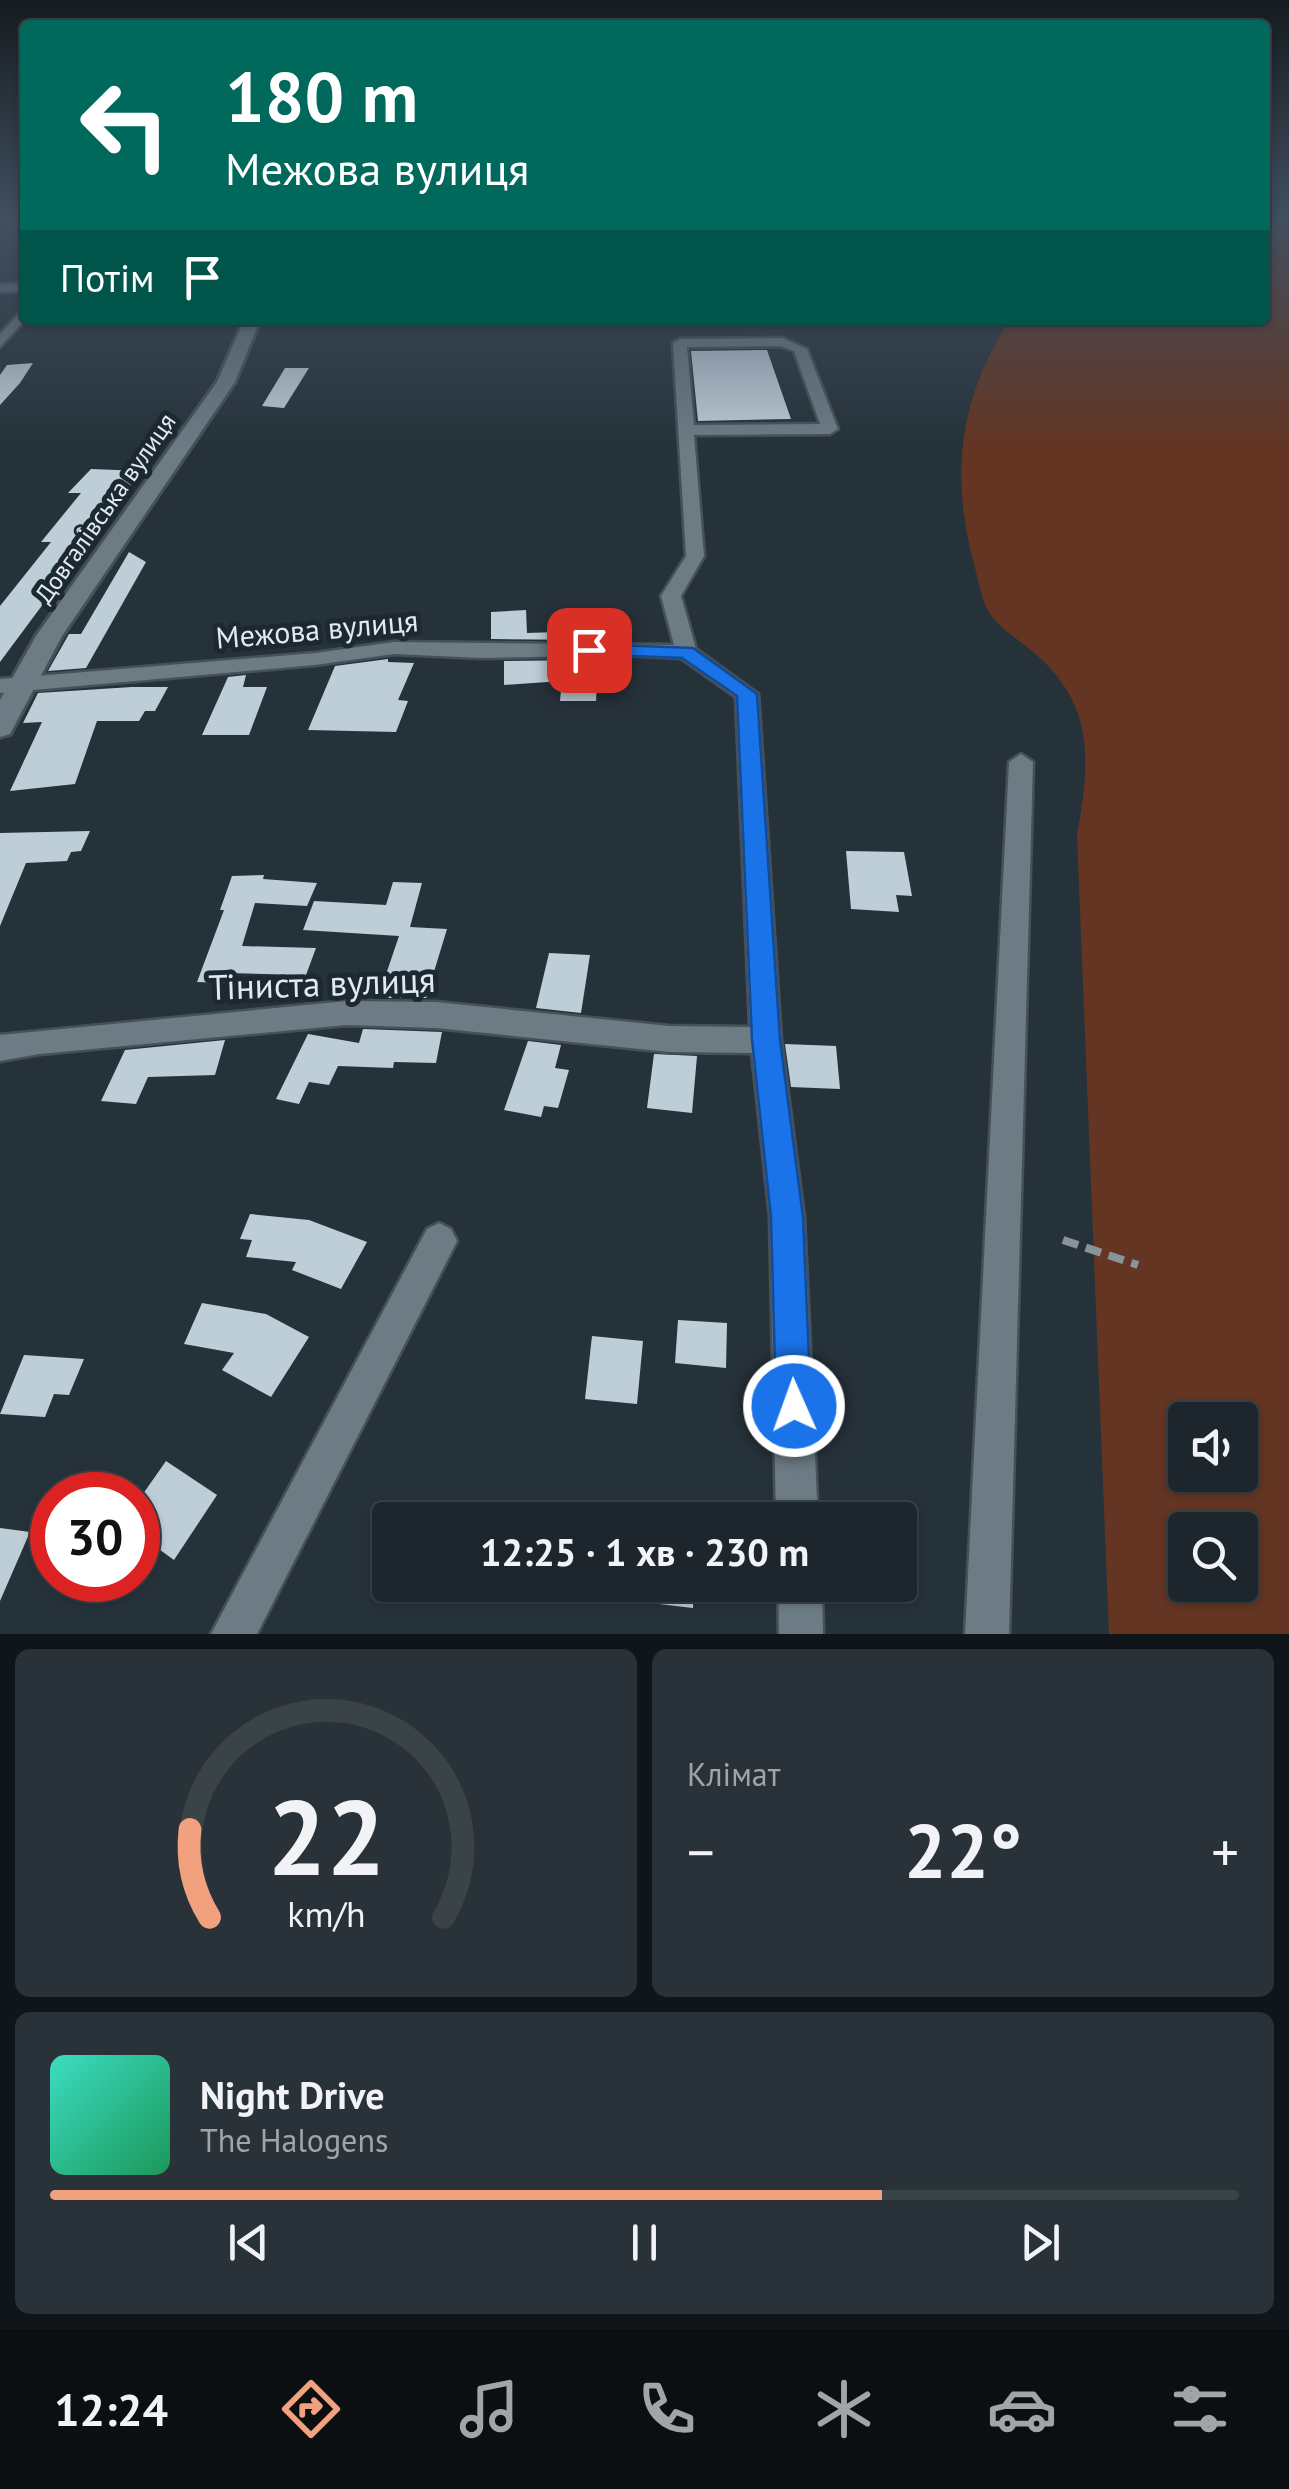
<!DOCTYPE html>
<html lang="uk">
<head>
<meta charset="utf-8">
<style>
  body { margin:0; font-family:"PT Sans",sans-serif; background:#293238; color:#f1f3f6; height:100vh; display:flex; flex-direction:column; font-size:38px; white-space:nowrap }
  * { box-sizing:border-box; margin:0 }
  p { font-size:32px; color:#a0a5a9 }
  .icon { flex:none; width:55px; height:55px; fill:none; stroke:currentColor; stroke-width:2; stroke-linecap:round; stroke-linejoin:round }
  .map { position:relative; height:1634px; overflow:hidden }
  .details { display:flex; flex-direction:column; gap:15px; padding:15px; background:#0f1518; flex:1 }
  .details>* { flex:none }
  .hud { position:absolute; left:20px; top:20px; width:1250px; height:305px; border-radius:10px; box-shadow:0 2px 8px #0004,0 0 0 2px #3a4348; background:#00695c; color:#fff; overflow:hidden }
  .controls { position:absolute; left:1168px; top:1402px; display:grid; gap:20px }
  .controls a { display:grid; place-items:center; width:90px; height:90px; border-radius:10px; background:#1c262c; box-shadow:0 2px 8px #0004,0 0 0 2px #3a4348; font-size:50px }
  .speed { position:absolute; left:30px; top:1472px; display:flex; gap:20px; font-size:50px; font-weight:700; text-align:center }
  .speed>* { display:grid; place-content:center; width:130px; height:130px; border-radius:50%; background:#1c262c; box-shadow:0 2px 8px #0004,0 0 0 2px #3a4348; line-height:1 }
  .speed .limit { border:15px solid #d22; background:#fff; color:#111 }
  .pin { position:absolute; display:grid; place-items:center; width:85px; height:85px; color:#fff; margin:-42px; border-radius:20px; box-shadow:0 5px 15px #0006 }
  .me { position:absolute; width:110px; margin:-55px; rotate:358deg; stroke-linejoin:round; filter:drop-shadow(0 0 8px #0008) }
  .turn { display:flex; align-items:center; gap:35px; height:210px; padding:0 40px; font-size:45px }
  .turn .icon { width:130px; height:130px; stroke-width:2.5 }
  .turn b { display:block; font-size:70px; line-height:85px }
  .then { display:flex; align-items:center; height:95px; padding:0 40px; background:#0003; gap:20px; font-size:38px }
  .big { font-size:75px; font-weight:800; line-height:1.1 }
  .details .tile { flex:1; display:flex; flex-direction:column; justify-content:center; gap:15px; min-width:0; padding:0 35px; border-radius:15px; background:#293238 }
  .details .dial { align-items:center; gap:0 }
  .dial svg { height:260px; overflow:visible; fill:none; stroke:#3a4348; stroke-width:7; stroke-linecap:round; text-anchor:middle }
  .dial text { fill:#f1f3f6; stroke:none }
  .song { display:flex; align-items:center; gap:30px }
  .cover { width:120px; height:120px; border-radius:15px; background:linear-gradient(135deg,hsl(170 70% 55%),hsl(150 70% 35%)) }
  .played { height:10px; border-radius:5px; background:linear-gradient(90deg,#f2a17e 70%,#3a4348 70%) }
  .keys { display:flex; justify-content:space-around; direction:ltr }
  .heat { display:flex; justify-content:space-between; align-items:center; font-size:55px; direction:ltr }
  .details .tiles { flex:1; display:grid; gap:15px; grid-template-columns:1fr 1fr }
  .tile:last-child { grid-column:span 2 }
  .trip { position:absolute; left:372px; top:1502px; width:545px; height:100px; border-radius:10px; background:#1c262c; box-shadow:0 2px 8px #0004,0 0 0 2px #3a4348; font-weight:800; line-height:100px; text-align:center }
  .tab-bar { display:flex; height:160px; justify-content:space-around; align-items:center; background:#0b0f12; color:#a0a5a9 }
  .tab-bar .icon { width:70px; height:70px }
  .tab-bar .current { color:#f2a17e }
  .tab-bar b { font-size:45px; color:#f1f3f6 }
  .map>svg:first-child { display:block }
  .green { fill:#633522; fill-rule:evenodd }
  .building { fill:#beced8 }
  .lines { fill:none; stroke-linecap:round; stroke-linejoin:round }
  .minor-casing { stroke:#455057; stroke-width:5 }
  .tertiary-casing { stroke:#455057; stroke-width:6 }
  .path { stroke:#89939a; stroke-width:8; stroke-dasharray:16 8; stroke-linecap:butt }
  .minor { fill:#6c7b84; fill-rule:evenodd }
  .tertiary { fill:#6c7b84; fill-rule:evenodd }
  .route { fill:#1a73e8; stroke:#114b97; stroke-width:2.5 }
  .labels { text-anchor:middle; stroke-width:10; stroke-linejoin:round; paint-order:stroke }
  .far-street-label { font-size:25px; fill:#e2eaef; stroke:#1c2930 }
  .street-label { font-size:30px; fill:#e2eaef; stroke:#1c2930 }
  .near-street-label { font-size:35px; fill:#e2eaef; stroke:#1c2930 }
</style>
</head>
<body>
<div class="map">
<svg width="1289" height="1634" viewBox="0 0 1289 1634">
  <rect width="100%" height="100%" fill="#26323a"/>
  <path class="green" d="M1265 221H1289V1634H1109L1077 835C1089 766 1096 710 1040 658 1024 642 1001 631 989 612 981 599 979 583 975 568 950 479 958 398 1010 320H1265ZM1185 1420H1240V1475H1185ZM1185 1530H1240V1585H1185Z"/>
  <path class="building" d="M767 350 791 419 698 421 691 351Z
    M33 363 20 383 0 405V375L7 365Z
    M285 368H309L284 408 262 406Z
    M91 469 142 471 0 662V606L51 542H41L81 493H68Z
    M129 552 146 562 86 668 48 671 69 634H81Z
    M526 610 527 633 587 631V640L491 639V612Z
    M388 659V662L414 663 398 700 408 701 396 732 308 730 335 666Z
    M588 660V666H598L596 701H560L562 681 504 685V661Z
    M246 675 243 687H267L249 735H202L228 677Z
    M132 687H168L155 711H145L139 721H97L75 784 10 791 42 722 23 723 38 693Z
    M90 831 81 851 71 852 67 861 26 863 0 926V833Z
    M846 851 904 852 912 896 896 895 899 912 851 909Z
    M264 875 263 879 317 883 307 906 255 903 242 946 316 948 306 975 229 973 225 983 197 982 224 910H220L232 876Z
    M393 882 422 883 410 927 447 929 426 998H378L399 936 303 930 314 901 386 905Z
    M549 953 590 955 581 1013 536 1008Z
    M363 1029 442 1032 436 1063 394 1062 393 1068 338 1066 329 1085 309 1082 299 1104 276 1099 308 1034 359 1043Z
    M225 1040 215 1075 148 1077 136 1104 101 1101 125 1050Z
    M528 1041 561 1045 555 1068 569 1070 558 1108 544 1106 541 1117 504 1110Z
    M785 1044 836 1046 840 1089 791 1087Z
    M654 1054 697 1056 692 1113 647 1108Z
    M250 1214 309 1220 367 1242 341 1289 292 1270 296 1262 246 1257 252 1240 240 1239Z
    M202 1303 266 1314 309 1337 271 1397 222 1370 234 1353 184 1344Z
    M678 1320 727 1323 726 1368 675 1363Z
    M592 1336 643 1341 637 1404 585 1399Z
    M24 1355 84 1359 69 1395 54 1394 45 1417 0 1414Z
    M166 1461 217 1495 174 1560 138 1534V1501Z
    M0 1528 30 1532 0 1601Z
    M617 1585H694L693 1608 616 1599Z"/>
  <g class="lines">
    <defs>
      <path id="minor" d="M25 283V291L0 292V284Z
        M25 307V320L0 347V334Z
        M782 338 807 349 838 429 830 434 694 435 704 556 681 596 696 649 758 694 781 1040 804 1217 818 1520H776L770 1217 752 1053 669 1052 436 1028 347 1025 40 1054 0 1061V1035L347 1001 436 1002 669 1026 750 1027 736 697 681 658 625 655 481 658 394 654 315 665 0 693V679L315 653 394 642 674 645 661 596 686 556 673 343 680 339ZM780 346 794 351 820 424 694 425 687 347Z
        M1021 754 1033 762 1009 1634H965L1009 762Z
        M439 1223 451 1229 457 1241 451 1253 257 1634H211L427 1229Z
        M778 1585H822L823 1634H779Z"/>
      <path id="tertiary" d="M244 320H260L235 382 62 636 10 734 0 737V700L36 636 217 382Z"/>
    </defs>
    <use href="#minor" class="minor-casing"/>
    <use href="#tertiary" class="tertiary-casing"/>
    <path class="path" d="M1063 1240 1138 1265"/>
    <use href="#minor" class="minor"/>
    <use href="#tertiary" class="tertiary"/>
  </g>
  <linearGradient id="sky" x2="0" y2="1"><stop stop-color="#151c20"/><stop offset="0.49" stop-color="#414f60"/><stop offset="1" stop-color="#414f60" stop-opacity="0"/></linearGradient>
  <rect width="1289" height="449" fill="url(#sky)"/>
  <path class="route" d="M589 644 693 648 757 694 780 1040 803 1217 811 1406 806 1419 794 1424 781 1419 776 1406 771 1217 752 1040 737 696 682 658 582 654V645Z"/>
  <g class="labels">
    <g class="far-street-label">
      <text transform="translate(105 508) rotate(-55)" y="9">Довгалівська вулиця</text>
    </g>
    <g class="street-label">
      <text transform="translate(317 630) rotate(-5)" y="10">Межова вулиця</text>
    </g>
    <g class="near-street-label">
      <text transform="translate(322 984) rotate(-2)" y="12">Тіниста вулиця</text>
    </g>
  </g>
</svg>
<div class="controls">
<a><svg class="icon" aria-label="sound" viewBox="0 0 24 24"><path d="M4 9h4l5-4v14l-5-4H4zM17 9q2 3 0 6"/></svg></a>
<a><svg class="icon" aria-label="search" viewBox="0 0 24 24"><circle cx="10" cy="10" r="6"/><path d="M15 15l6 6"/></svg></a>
</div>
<div class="speed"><div class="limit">30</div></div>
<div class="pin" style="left:589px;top:650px;background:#d93025"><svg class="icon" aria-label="arrive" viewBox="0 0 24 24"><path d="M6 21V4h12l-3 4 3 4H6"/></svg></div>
<svg class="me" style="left:794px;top:1406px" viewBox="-20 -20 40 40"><circle r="17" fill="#1a73e8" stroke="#fff" stroke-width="3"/><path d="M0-11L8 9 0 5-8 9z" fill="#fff"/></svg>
<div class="trip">12:25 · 1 хв · 230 m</div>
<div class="hud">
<div class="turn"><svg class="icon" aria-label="left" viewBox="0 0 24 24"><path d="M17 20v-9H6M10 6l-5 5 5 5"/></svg><div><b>180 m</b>Межова вулиця</div></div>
<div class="then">Потім<svg class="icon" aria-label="arrive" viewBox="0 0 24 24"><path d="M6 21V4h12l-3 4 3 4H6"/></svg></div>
</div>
</div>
<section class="details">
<div class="tiles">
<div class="tile dial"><svg viewBox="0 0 100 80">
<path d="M14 69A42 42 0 1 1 86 69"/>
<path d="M14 69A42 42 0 0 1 8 42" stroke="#f2a17e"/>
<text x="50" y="56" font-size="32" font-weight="700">22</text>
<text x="50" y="72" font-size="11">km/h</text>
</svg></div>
<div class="tile"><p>Клімат</p>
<div class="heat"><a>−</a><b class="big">22°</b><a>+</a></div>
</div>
<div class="tile">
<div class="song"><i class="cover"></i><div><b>Night Drive</b><p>The Halogens</p></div></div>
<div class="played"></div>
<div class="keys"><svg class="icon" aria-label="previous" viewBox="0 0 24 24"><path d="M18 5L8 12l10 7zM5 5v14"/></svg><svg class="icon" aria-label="pause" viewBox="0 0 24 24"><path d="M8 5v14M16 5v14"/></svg><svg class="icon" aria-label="next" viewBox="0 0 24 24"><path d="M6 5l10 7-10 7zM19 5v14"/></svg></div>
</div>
</div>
</section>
<nav class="tab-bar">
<b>12:24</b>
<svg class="icon current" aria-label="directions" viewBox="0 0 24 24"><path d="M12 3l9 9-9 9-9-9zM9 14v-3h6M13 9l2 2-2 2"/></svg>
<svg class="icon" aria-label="music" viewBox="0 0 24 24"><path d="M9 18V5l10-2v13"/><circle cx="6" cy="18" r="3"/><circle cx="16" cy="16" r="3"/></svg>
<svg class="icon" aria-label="phone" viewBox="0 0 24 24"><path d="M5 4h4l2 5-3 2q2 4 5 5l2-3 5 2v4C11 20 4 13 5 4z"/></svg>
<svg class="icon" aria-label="climate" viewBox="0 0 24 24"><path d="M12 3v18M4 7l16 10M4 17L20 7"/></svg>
<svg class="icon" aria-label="car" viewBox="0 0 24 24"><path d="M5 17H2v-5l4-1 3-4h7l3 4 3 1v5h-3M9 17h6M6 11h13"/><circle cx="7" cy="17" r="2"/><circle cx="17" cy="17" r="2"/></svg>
<svg class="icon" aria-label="filters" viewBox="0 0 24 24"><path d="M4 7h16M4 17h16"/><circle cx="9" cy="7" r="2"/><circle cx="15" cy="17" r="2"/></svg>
</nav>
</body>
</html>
